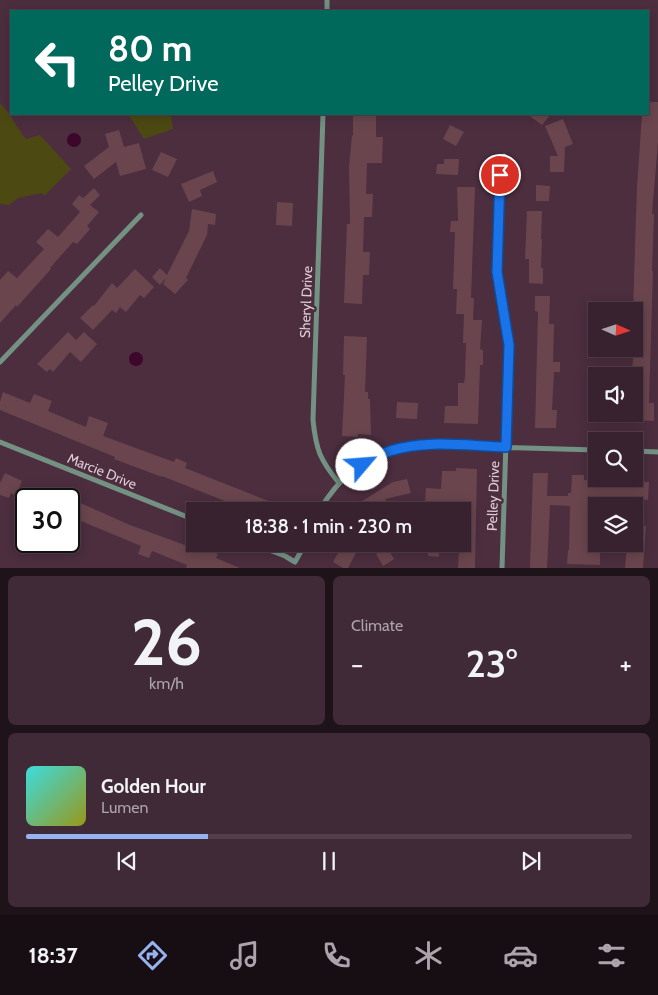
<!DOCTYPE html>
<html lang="en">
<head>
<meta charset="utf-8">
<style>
  body { margin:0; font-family:Cabin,sans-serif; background:#402a37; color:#f1f3f6; height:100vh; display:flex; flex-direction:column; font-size:19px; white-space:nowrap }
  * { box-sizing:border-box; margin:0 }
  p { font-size:16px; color:#aba4aa }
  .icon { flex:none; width:28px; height:28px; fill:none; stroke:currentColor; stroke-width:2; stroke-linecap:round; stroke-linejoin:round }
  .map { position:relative; height:568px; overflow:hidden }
  .side { display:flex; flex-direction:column; gap:8px; padding:8px; background:#1f131a; flex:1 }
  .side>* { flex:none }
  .guide { position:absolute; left:10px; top:10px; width:639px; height:105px; border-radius:0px; box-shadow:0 2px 12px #0003,0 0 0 1px #533f4b; background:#00695c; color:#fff; overflow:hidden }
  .needle { width:32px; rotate:93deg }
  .tools { position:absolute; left:588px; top:302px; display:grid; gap:10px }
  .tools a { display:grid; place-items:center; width:55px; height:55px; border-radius:0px; background:#39222f; box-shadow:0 2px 12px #0003,0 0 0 1px #533f4b; font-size:25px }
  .speed { position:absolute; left:15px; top:488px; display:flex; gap:10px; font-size:25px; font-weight:700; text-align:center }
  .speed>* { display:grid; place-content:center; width:65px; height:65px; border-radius:50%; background:#39222f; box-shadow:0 2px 12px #0003,0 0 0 1px #533f4b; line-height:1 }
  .speed .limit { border:2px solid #111; border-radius:8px; background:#fff; color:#111 }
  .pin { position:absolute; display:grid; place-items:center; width:42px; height:42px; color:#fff; margin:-21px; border:2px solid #fff; border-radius:50%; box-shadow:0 1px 5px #0007 }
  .me { position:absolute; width:55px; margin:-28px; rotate:63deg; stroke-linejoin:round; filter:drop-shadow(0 0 4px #0008) }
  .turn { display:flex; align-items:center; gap:18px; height:105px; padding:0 15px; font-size:22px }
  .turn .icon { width:65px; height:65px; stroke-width:2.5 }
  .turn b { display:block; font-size:35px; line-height:42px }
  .big { font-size:38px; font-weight:600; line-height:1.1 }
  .side .card { flex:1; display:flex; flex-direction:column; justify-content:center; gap:8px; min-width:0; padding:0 18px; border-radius:8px; background:#402a37 }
  .side .dial { align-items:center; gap:0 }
  .dial b { font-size:65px; line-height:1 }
  .song { display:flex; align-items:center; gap:15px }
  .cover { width:60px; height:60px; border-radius:8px; background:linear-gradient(135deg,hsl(180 70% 55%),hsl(60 70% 35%)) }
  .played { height:5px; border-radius:2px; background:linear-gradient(90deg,#95b2f1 30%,#533f4b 30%) }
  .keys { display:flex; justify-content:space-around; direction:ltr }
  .heat { display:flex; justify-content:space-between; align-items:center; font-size:28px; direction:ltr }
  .side .tiles { flex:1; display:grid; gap:8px; grid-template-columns:1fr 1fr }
  .card:last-child { grid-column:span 2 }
  .trip { position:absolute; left:186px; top:502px; width:285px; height:50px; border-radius:0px; background:#39222f; box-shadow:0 2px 12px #0003,0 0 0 1px #533f4b; font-weight:600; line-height:50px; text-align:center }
  .menu { display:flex; height:80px; justify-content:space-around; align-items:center; background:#170e13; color:#aba4aa }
  .menu .icon { width:35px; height:35px }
  .menu .current { color:#95b2f1 }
  .menu b { font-size:22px; color:#f1f3f6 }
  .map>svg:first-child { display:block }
  .green { fill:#4d4913 }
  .water { fill:#3d072b }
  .building { fill:#6a454d }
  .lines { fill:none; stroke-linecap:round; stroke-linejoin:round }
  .street { stroke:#739284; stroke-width:5 }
  .route-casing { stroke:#114b97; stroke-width:12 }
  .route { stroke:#1a73e8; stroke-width:9 }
  .labels { text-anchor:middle; stroke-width:5; stroke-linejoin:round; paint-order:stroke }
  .street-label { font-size:14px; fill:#decbd5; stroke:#4c2e3f }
</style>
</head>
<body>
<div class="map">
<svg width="658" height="568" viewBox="0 0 658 568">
  <rect width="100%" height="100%" fill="#4c2e3f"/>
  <path class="green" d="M0 103C11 114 16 127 26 139L40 135 71 169 44 196 42 193 18 198 9 205 0 204Z
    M128 114H171L173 129 144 139Z"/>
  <path class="water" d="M67 140a7 7 0 1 1 14 0a7 7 0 1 1-14 0Z
    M129 359a7 7 0 1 1 14 0a7 7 0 1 1-14 0Z"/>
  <path class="building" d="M648 102H658V142L652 214H654L652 271H653L649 403H654V421L634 420V376H632L635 323 633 311 637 187 642 114H648Z
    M353 114H376V137H383L382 163H367L366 194H373L372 217H364L363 252H370L369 275H363L362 304 344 303 347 224H350L349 167 352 135 353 136Z
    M527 114H551L542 125Z
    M563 119 573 144 565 147 564 172H550V156H558L545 126Z
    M450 125 464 132 456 146 443 139Z
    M119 130 124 147 139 143 146 169 120 176 116 162 94 179 84 166 109 147 105 134Z
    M161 152 177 159 168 177 152 170Z
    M444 159H459L458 175 436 174 437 164H444Z
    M213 171 217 182 200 190 202 196 189 202 181 184Z
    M536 185 550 186 549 201H536Z
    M457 187H475L471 298H474L473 320H482L480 349 483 350V365H480L478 424 444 423 445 406H458V383H464L465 377 466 343H463L464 314H456L457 289H453L455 232H450L451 221H458Z
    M94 188 100 195 90 205 99 212 87 226 90 229 77 244 73 242 50 268 51 269 17 307 16 305 0 323V280L8 271 17 278 44 249 36 242 48 229 58 237 80 212 72 204 79 195 83 198Z
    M277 202 293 203 292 226 276 225Z
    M192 209 216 214 215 225 208 224 207 235 186 278 188 280 175 294 163 284 166 278 160 285 152 277 160 268 167 275 189 231Z
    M527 211H542L541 239H542L541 268H543V284L529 283V259H525Z
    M135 269 154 287 144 298 140 295 126 312 120 307 116 313 112 310 93 330 80 318 93 305 94 306 112 283 117 288Z
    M535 296H550L549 324H554V326L553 362H560V372H554L552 410H557L556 428H535L538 312 535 311Z
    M68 332 76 340 84 332 97 344 81 362 70 352 53 372 50 369 47 372 37 364Z
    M344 336 367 337 365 392H368V399H370L371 435 358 434V437L342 436 345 375H343Z
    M3 392 30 403 34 394 52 401 48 411 86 427 89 416 108 423 103 436 174 462 176 458 187 463 185 468 294 511H250L162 476V477L114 459 115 457 0 410V402Z
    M397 402 418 403 417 419 396 418Z
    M456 468 477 469 475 568H458L459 550H462V511H460V506H453V502L425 501 426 488 441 489 442 471H456Z
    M5 473 22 481 16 496 11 493 9 498 0 495V483Z
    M533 473H548L547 496H568V493H571L572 475H584V480L649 482 648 500 642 499 641 506H627V498L598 497V506H596V549H600V565L567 564 568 550H569L570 506 550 505 547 568H530Z
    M407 479 411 493 385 499 390 506 382 511H364L359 505V503L393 482Z
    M69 498 130 525 193 548 194 546 218 554 216 558 240 568H186L187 565 152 551 149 558 138 554 141 546 69 516Z
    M634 526H646L643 568H625L627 544H634Z
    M343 544 357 551 348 568H343L333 562Z
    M428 545H439V557L428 556Z
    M387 547 394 559 383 566 376 554Z"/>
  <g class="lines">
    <path class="street" d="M327 11V0
      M323 114 313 420C316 450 320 460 339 483
      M0 362 141 215
      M0 442 195 520
      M634 451 658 452
      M319 511C362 439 415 444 489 447 525 448 561 449 596 450
      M254 544 285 556 295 562 305 544
      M502 568 509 345 497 272 500 183 504 156"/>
  </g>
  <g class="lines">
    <defs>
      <path id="route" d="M362 465C371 460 380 454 390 451 426 439 468 446 506 447L509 345 497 272 500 175"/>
    </defs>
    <use href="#route" class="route-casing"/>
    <use href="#route" class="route"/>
  </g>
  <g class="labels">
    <g class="street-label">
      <text transform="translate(306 302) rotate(-88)" y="5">Sheryl Drive</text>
      <text transform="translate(102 471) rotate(22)" y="5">Marcie Drive</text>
      <text transform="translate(493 496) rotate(-88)" y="5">Pelley Drive</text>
    </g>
  </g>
</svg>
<div class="tools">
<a><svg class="needle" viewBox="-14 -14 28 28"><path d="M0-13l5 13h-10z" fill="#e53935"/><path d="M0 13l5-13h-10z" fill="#aba4aa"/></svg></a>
<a><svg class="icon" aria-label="sound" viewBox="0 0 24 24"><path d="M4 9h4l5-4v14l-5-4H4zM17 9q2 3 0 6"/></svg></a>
<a><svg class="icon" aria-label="search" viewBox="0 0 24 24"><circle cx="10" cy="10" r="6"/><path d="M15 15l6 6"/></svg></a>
<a><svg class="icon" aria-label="layers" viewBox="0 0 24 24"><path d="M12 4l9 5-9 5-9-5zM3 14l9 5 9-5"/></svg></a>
</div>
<div class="speed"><div class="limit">30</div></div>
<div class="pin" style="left:500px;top:175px;background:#d93025"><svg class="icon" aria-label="arrive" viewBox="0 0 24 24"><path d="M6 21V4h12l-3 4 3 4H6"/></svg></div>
<svg class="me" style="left:362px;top:465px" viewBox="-20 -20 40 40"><circle r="19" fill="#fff"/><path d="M0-13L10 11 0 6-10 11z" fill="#1a73e8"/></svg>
<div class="trip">18:38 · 1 min · 230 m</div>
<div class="guide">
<div class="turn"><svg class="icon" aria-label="left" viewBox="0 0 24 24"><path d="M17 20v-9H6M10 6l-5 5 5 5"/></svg><div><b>80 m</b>Pelley Drive</div></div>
</div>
</div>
<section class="side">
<div class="tiles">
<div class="card dial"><b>26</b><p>km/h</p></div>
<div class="card"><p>Climate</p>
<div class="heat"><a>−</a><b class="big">23°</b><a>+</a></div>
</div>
<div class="card">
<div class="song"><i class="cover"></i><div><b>Golden Hour</b><p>Lumen</p></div></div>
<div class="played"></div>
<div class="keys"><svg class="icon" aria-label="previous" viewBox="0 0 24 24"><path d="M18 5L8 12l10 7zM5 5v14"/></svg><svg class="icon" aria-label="pause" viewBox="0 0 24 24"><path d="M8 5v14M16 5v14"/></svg><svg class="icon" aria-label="next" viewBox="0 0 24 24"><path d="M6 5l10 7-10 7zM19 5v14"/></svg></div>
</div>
</div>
</section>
<nav class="menu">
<b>18:37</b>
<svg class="icon current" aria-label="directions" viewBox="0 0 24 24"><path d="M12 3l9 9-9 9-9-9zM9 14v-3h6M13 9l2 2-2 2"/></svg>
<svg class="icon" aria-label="music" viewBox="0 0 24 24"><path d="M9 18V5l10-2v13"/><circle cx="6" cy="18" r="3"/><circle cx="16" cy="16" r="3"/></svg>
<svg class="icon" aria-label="phone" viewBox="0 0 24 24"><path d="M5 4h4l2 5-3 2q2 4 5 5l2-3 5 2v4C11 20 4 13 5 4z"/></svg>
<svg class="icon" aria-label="climate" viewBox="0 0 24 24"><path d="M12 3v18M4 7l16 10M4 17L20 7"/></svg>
<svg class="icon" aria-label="car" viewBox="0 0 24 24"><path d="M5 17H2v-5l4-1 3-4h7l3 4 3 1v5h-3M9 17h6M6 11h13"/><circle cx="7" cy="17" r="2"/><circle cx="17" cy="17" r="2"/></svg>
<svg class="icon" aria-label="filters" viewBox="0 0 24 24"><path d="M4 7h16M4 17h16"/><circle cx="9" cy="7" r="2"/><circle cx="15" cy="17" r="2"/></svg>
</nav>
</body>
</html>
